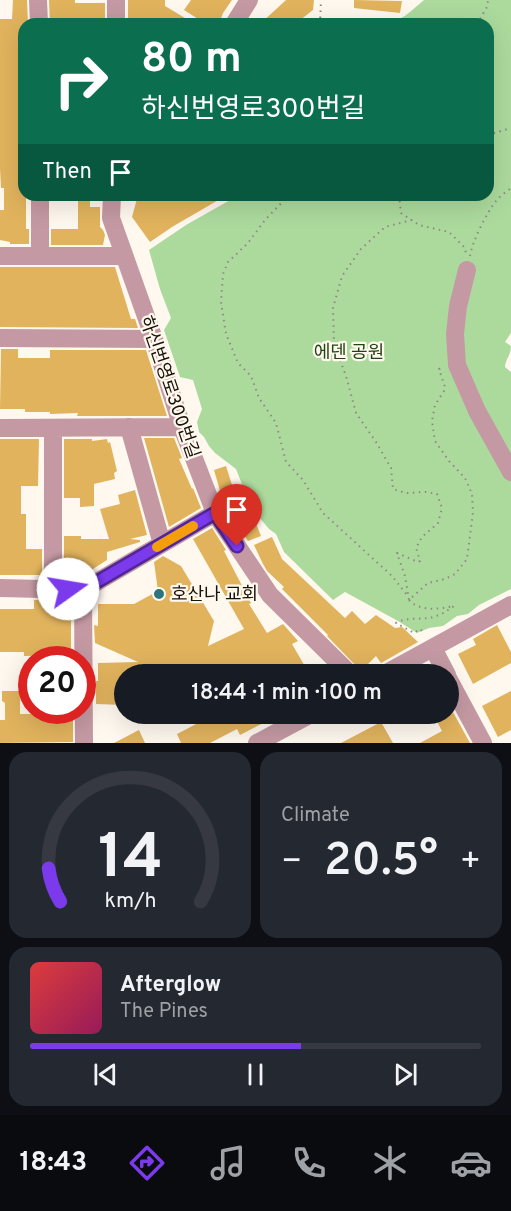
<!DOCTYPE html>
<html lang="en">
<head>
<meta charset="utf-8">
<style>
  body { margin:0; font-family:Overpass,"Noto Sans KR",sans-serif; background:#242831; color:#f1f3f6; height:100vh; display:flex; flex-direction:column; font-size:22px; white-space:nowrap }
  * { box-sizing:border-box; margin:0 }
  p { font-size:20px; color:#9ea1a6 }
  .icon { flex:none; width:33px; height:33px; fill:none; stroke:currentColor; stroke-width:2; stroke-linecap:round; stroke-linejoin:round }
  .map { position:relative; height:743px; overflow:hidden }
  .side { display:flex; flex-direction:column; gap:9px; padding:9px; background:#0d0f14; flex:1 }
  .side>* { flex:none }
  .hud { position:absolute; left:18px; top:18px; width:476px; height:183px; border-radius:18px; box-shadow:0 6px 24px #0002; background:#0b6e4f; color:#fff; overflow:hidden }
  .speed { position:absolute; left:18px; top:646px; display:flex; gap:12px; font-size:30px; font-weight:700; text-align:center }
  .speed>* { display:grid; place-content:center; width:78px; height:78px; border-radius:50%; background:#171b24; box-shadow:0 6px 24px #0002; line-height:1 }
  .speed .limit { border:9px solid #d22; background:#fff; color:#111 }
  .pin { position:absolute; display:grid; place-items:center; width:51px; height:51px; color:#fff; margin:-62px -26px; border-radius:50% 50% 50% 0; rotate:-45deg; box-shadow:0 0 6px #0007 }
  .pin .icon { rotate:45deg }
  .me { position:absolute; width:66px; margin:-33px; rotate:77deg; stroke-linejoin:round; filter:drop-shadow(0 0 4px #0008) }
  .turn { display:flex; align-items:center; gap:21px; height:126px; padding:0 24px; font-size:27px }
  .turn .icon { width:78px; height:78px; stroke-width:2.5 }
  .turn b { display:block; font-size:42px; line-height:51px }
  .then { display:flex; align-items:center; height:57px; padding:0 24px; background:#0003; gap:12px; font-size:22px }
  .big { font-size:45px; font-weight:600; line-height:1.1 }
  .side .widget { flex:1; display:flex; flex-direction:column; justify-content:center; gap:9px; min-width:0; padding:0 21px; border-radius:18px; background:#242831 }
  .side .dial { align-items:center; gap:0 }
  .dial svg { height:156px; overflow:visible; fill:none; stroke:#363941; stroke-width:7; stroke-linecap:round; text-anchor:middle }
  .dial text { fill:#f1f3f6; stroke:none }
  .song { display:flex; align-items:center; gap:18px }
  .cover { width:72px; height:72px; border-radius:9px; background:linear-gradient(135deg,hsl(0 70% 55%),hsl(330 70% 35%)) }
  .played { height:6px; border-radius:3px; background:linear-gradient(90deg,#7c3aed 60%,#363941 60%) }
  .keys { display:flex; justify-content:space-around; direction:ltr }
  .heat { display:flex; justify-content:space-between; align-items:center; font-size:33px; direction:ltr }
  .side .tiles { flex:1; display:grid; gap:9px; grid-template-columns:1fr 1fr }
  .widget:last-child { grid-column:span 2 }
  .trip { position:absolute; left:114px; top:664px; width:345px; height:60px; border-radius:30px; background:#171b24; box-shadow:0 6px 24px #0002; font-weight:600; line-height:60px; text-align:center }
  .menu { display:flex; height:96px; justify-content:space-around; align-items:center; background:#090b0e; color:#9ea1a6 }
  .menu .icon { width:42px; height:42px }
  .menu .current { color:#7c3aed }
  .menu b { font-size:27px; color:#f1f3f6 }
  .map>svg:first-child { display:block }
  .green { fill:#acda9d }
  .building { fill:#e1b35d }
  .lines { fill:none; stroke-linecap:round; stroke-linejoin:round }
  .path { stroke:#8f8a81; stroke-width:2; stroke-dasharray:1.5 4.5; stroke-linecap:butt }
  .minor { stroke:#c499a3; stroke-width:18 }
  .route-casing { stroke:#51269a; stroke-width:15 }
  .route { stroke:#7c3aed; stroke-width:10 }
  .slow { stroke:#f59e0b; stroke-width:10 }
  .poi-dot { fill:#2c757c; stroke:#fef8ef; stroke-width:2 }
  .labels { text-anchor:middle; stroke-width:4.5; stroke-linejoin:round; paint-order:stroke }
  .park-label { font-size:18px; fill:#204412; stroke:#fef8ef }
  .street-label { font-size:18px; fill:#17120a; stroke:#fef8ef }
  .poi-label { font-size:18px; fill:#17120a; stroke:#fef8ef; text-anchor:start }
</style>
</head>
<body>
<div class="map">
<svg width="511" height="743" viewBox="0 0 511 743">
  <rect width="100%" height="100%" fill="#fef8ef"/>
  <path class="green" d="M424 0H511V333L505 342 511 346C511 355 506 358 505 367L511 372V589L479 605 468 614 457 616 443 626 429 628 417 633 398 621 345 592 333 600 284 552 276 534 269 529 251 507 236 469 215 453 209 446 204 437 199 432 197 422 202 409 193 380 180 377 164 330 171 318 160 289 149 250 186 225 232 199 235 195H488V24H384C400 23 412 10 424 0Z"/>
  <path class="building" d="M13 0H27L28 24H24V147H23L24 195H26V229H29V244H10V242L0 240V210H4V188H1L0 168V19H12Z
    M49 0H75V3H105V24H50Z
    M128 0H165V6L195 24H128Z
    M191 0H232L223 13 219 24H206L184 10Z
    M286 0H314L313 10 295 24H260Z
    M354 0 402 1 400 13 354 8Z
    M78 195H90V207H100V227L103 230 105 235 103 245H51V229H78Z
    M138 195H227L172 227 150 242 132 217Z
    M0 267H115L131 319H135L138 328 0 327Z
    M1 349H18V358H50V350H146L167 416H77L78 413 50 414V412H25V409H0Z
    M144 438H174L182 458 179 459 192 489 193 488 201 508 169 527Z
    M0 439H39L38 486H21V514H26V549H42V575H0Z
    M64 439H92V441L107 439 108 443 110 442 117 471 114 473 115 479 94 484V506L80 507V498H64Z
    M226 466 238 504 225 508 214 470Z
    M135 490 147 535 130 539 140 540V542L107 552V560L82 576H64V536H81V539H109L100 509 120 504 118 495Z
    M253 516 261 536 248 541 242 532 238 522Z
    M212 528 226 550 224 551 251 603 249 604 267 633 283 624 298 641 292 644 310 675H124V705L96 704V681H98V663L138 662 95 643 94 625 98 626V604H134L158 591 154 562 163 556 181 566 214 621 208 646 244 629 193 539Z
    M272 537 282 559 345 618 352 611 365 624 376 615 395 628 402 627 418 642 381 663 376 656 361 671 327 636 328 635 282 589 284 587 267 571 263 564 254 545Z
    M34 600 71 601V655L24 656V652H0V609H34Z
    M497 625 511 652V663L473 684 458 654 476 645 473 639Z
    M2 691H20V714H73V742L0 743V720H5V703L2 701Z
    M511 691V730L498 737 482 706Z
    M448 703 470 743H420L442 731 433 714H448Z
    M198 714H281L240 735 237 729 210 743H181L177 734 202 721Z
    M381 722 393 743H341Z
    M139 730 145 743H114Z"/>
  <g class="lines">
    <path class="path" d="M320 24 321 0
      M477 24 487 7 488 0
      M488 135 511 128
      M289 195 265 220 248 243 228 262 223 274 221 302 226 334 238 363 251 376 259 398 276 423 286 462 303 480 323 513 392 576 407 595
      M399 195 401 213 419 225 449 232 465 248 466 254
      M412 220 385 227 361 249 342 276 333 308 334 344 346 376 356 413 376 442 391 468 393 489 406 493 426 492 437 494 442 508 438 523 422 537 416 548 420 561 418 562 397 553 405 576 409 600 428 583 445 579 455 574 467 559 473 512 472 494 465 478 449 461 435 441 432 421 435 405 444 391 445 387 439 369 442 368
      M470 256C472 242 487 212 496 201 500 196 506 192 511 188
      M409 600C420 612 439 609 454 606 448 610 443 614 436 616 424 621 407 616 396 623L414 633 420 629 425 634"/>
    <path class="minor" d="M38 0 39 24
      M116 24V0
      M234 24 249 0
      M40 195V255
      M112 195 111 218 154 339 182 427 215 513 270 595 351 675
      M0 256H124
      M467 270 458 306 455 334 457 365 477 411 511 472
      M0 338 154 339
      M129 427 162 544
      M0 428 182 427
      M0 588 83 590 215 513
      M53 588V428
      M83 590 84 743
      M433 648 447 675
      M383 675 511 605
      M448 678 483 743
      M257 743 311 714"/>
  </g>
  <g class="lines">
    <defs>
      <path id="route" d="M68 589 83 590 215 513 237 546"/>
    </defs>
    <use href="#route" class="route-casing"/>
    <use href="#route" class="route"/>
    <path class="slow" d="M157 547 193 526"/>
  </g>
  <circle class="poi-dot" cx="159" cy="594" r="6"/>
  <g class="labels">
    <g class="park-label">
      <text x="349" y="358">에덴 공원</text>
    </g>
    <g class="street-label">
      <text transform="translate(170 387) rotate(71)" y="6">하신번영로300번길</text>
    </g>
    <g class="poi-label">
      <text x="171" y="600">호산나 교회</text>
    </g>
  </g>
</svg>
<div class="speed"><div class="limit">20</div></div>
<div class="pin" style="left:237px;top:546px;background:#d93025"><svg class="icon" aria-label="arrive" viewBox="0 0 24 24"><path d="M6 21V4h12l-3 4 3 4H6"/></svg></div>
<svg class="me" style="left:68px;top:589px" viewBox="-20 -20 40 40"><circle r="19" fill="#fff"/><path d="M0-13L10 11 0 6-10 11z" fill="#7c3aed"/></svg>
<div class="trip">18:44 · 1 min · 100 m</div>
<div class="hud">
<div class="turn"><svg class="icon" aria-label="right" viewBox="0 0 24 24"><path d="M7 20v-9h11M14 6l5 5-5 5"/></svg><div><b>80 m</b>하신번영로300번길</div></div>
<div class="then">Then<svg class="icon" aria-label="arrive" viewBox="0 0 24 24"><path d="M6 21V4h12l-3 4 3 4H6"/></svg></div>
</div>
</div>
<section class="side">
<div class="tiles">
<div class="widget dial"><svg viewBox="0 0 100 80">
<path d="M14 69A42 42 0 1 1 86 69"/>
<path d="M14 69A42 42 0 0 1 8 52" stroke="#7c3aed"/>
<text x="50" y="56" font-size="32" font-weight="700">14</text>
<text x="50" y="72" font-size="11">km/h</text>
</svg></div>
<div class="widget"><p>Climate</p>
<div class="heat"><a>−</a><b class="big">20.5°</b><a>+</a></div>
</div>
<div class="widget">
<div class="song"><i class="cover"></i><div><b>Afterglow</b><p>The Pines</p></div></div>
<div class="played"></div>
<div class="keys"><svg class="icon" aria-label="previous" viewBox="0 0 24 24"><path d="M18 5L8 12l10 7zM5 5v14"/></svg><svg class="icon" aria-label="pause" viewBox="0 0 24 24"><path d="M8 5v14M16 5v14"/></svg><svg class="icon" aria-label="next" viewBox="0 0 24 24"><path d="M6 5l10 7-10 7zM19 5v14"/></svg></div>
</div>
</div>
</section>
<nav class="menu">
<b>18:43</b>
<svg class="icon current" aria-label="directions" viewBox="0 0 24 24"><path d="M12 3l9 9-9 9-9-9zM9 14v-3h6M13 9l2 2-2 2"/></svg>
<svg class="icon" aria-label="music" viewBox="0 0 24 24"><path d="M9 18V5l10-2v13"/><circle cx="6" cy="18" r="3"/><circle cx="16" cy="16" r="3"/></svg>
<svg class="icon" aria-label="phone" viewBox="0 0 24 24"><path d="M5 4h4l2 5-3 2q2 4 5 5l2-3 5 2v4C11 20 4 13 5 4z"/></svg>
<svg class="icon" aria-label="climate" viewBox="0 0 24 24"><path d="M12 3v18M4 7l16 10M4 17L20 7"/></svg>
<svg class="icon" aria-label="car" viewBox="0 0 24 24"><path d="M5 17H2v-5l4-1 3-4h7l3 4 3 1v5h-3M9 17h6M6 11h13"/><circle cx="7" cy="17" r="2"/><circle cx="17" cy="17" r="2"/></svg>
</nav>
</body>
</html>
